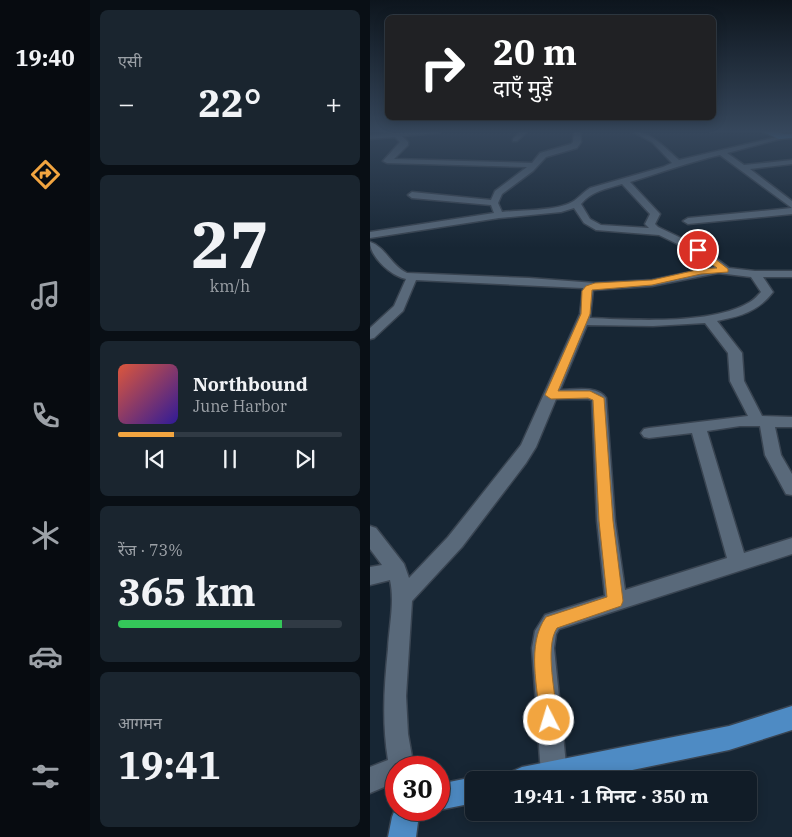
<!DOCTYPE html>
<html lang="hi">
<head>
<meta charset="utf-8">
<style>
  body { margin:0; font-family:"IBM Plex Serif","Noto Sans Devanagari",serif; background:#1a252f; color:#f1f3f6; height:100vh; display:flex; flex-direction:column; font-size:19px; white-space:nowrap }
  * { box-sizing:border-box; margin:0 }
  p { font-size:16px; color:#9ca1a7 }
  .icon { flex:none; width:28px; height:28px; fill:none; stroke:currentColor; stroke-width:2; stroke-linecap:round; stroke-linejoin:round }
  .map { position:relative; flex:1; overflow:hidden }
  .sheet { display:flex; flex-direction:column; gap:10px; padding:10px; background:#090f15; width:280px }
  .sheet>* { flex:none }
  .guide { position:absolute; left:15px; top:15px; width:331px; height:105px; border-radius:8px; box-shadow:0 2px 12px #0003,0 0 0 1px #303a44; background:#202124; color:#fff; overflow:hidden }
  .speed { position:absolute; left:15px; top:756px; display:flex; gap:10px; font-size:25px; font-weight:700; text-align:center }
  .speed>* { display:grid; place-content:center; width:65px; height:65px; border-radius:50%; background:#111c27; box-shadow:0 2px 12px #0003,0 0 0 1px #303a44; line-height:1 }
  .speed .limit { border:8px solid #d22; background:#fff; color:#111 }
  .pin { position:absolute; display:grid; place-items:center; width:42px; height:42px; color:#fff; margin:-21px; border:2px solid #fff; border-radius:50%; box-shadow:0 1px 5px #0007 }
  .me { position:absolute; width:55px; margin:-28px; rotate:355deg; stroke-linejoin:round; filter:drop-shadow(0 0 4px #0008) }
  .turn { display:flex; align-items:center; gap:18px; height:105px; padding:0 25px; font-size:22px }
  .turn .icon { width:65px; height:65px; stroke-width:2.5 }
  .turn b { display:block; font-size:35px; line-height:42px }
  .big { font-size:38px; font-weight:700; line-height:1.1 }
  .sheet .widget { flex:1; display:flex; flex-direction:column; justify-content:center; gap:8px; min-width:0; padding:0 18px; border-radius:8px; background:#1a252f }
  .sheet .dial { align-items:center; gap:0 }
  .dial b { font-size:65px; line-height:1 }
  .song { display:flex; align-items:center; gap:15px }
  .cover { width:60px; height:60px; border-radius:8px; background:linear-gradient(135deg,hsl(10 70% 55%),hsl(250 70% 35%)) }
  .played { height:5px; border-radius:2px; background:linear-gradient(90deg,#f2a540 25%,#303a44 25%) }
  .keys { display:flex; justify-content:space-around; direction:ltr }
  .heat { display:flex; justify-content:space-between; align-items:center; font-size:28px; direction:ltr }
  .charge { height:8px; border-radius:4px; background:linear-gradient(90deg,#34c759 73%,#303a44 0) }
  .trip { position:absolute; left:95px; top:771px; width:292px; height:50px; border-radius:8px; background:#111c27; box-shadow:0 2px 12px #0003,0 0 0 1px #303a44; font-weight:700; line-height:50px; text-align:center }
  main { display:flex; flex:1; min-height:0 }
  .tabs { display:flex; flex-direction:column; width:90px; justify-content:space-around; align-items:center; background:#070b10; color:#9ca1a7 }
  .tabs .icon { width:35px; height:35px }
  .tabs .on { color:#f2a540 }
  .tabs b { font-size:22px; color:#f1f3f6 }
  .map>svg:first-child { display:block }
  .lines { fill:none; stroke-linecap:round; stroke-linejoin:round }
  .minor-casing { stroke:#394451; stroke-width:3 }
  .major-casing { stroke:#394451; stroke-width:3 }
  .minor { fill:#59697a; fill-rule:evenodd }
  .major { fill:#4e8bc4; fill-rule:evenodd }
  .route { fill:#f2a540; stroke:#9d6b2a }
</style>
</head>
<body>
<main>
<nav class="tabs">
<b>19:40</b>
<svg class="icon on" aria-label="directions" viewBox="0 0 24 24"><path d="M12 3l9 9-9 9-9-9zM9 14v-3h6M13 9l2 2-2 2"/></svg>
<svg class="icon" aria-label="music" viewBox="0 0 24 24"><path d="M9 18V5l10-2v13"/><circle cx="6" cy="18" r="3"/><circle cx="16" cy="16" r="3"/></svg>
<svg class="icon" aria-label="phone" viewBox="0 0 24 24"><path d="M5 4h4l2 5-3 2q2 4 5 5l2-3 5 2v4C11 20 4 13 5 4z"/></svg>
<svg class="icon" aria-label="climate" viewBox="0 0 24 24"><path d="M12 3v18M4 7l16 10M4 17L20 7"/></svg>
<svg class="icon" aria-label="car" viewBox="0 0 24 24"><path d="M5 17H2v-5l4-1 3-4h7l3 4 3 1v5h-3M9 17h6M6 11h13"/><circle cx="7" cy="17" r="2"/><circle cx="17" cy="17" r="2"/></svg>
<svg class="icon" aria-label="filters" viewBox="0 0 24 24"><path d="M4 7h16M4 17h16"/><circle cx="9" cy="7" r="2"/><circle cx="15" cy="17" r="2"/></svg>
</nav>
<section class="sheet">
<div class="widget"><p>एसी</p>
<div class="heat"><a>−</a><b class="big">22°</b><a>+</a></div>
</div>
<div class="widget dial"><b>27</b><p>km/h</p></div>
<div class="widget">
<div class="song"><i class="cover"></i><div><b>Northbound</b><p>June Harbor</p></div></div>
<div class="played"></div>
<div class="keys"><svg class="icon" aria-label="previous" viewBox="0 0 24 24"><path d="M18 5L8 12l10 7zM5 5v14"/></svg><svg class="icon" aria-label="pause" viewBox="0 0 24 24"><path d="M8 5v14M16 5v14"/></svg><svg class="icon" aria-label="next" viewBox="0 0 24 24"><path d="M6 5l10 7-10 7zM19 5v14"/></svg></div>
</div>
<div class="widget"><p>रेंज · 73%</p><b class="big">365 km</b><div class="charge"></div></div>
<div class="widget"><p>आगमन</p><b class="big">19:41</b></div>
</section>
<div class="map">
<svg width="422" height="837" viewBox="0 0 422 837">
  <rect width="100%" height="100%" fill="#172634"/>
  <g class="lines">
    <defs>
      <path id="minor" d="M51 131H72L69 133 32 136 38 142V145L24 159 162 163 170 153 201 144 203 142 204 131H210L211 142 207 148 176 157 163 171 132 194 128 203 132 212C151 210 186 211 202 202 208 199 213 192 220 188L293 167 302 163 282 142 261 131C281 131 295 148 309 160L415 135 418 137 357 153 374 165 422 160V164L380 169 422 201V208L350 155C319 162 290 173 260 182L290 214 285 224 288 227 332 248 359 268 385 271H422V277H393L403 292C388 312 370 316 347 321L372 353 374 381 392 416 422 417V427H405L411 455 422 474V495L416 494 395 455 390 426H370L337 431 374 553 422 538V554L189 629 186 634 184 648 197 774 194 780H174L171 774 162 648 165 631 175 615 235 596 227 521 222 400 218 399H186L166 447 156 463 92 547 42 601 36 696 38 734 44 768H26V782L0 793V767L18 760C12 723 14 687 18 649 19 627 25 602 20 580L0 585V567L12 565 0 549V526L6 528 34 564 39 578 78 537 151 445 210 314 213 288 46 280 33 311 4 338 0 339V328L24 306 36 279C21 276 0 257 0 242 16 247 21 266 37 273L159 278 225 283 282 280 345 267 324 252 289 235 226 230 214 223 204 208 191 212 129 218 0 238V232L124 213 121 205 42 198 38 195 42 192 121 200 125 191 157 167 17 163 13 161 30 142 25 137 0 139V135ZM252 184 280 214 275 224 279 228 231 225 220 219 211 204C222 191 236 189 252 184ZM348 273 381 277 391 292C388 295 384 300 380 302 342 325 264 320 220 318L223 290 282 286ZM335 323 358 353 360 381 378 416 279 428 274 429 271 433 274 437 279 438 322 433 357 558 255 590 245 521 236 398C227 385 204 390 190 390L217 325 283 326Z
        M151 131H158L147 141H143V139Z
        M422 208V214L318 224 313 221 318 218Z"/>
      <path id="major" d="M391 131C401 130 411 135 422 134V138L409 139Z
        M422 706V730L359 750 214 780H139L143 771 152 767 359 726Z
        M104 777 111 780H104V803L69 810V784Z
        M26 807V810H53L48 822 46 837H18L22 817Z"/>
    </defs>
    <use href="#minor" class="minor-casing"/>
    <use href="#major" class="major-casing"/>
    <use href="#minor" class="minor"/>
    <use href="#major" class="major"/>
  </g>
  <linearGradient id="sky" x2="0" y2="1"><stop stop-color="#0d151d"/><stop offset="0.53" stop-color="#36475c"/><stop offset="1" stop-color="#36475c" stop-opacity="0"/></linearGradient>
  <rect width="422" height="248" fill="url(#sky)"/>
  <path class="route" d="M326 248H331L358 269V272L331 274 282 285 222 290 220 314 188 391H220L234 398 243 521 253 601 251 606 187 628C174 647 186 697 188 720L186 726 179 729 173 726 170 720C168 687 156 645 176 617L237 597 229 521 223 400 218 398 181 399 175 395 211 314 212 291 216 286 225 283 282 280 331 269 347 268 326 252Z"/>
</svg>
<div class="speed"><div class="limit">30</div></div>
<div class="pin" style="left:328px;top:250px;background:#d93025"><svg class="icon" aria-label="arrive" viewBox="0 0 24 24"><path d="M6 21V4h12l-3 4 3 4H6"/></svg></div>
<svg class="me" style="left:179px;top:720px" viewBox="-20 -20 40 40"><circle r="17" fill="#f2a540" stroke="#fff" stroke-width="3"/><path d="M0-11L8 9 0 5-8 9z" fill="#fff"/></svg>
<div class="trip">19:41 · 1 मिनट · 350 m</div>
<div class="guide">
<div class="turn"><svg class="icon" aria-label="right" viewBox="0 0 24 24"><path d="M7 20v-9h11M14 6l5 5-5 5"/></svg><div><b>20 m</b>दाएँ मुड़ें</div></div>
</div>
</div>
</main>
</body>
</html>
